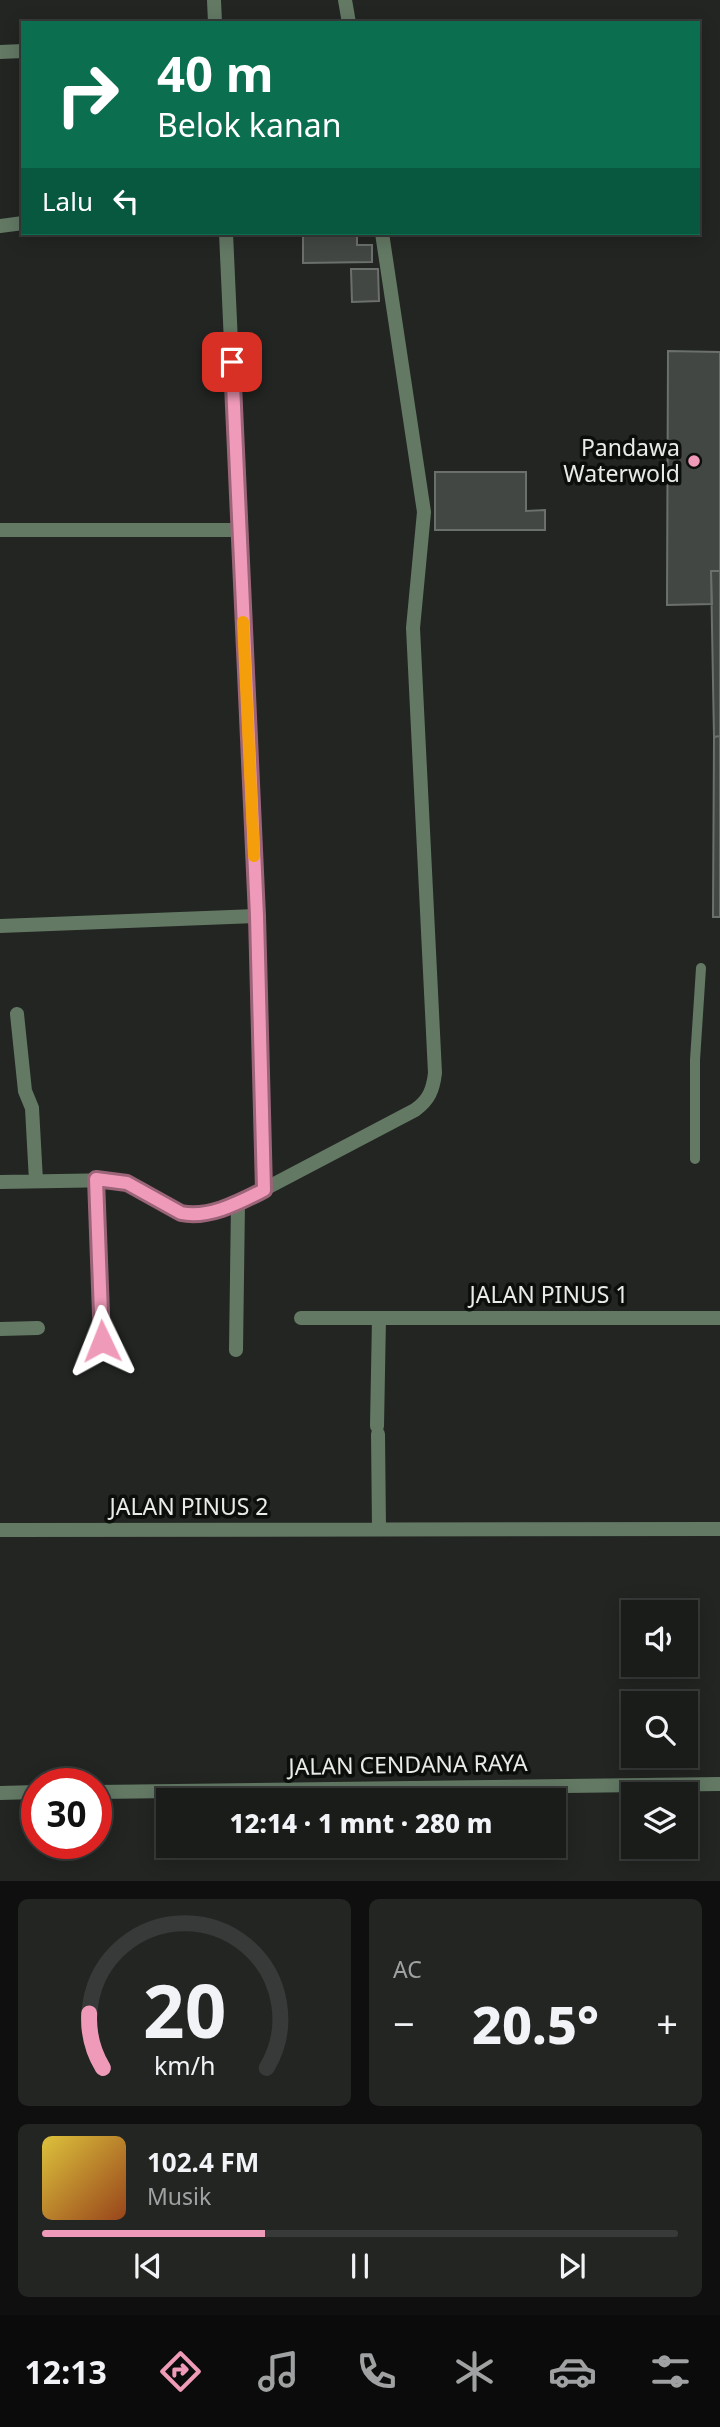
<!DOCTYPE html>
<html lang="id">
<head>
<meta charset="utf-8">
<style>
  body { margin:0; font-family:"Noto Sans",sans-serif; background:#232523; color:#f1f3f6; height:100vh; display:flex; flex-direction:column; font-size:26px; white-space:nowrap }
  * { box-sizing:border-box; margin:0 }
  p { font-size:23px; color:#9fa1a2 }
  .icon { flex:none; width:38px; height:38px; fill:none; stroke:currentColor; stroke-width:2; stroke-linecap:round; stroke-linejoin:round }
  .map { position:relative; height:1881px; overflow:hidden }
  .drawer { display:flex; flex-direction:column; gap:18px; padding:18px; background:#0e0f0e; flex:1 }
  .drawer>* { flex:none }
  .banner { position:absolute; left:21px; top:21px; width:679px; height:214px; border-radius:0px; box-shadow:0 4px 18px #0003,0 0 0 2px #383a39; background:#0b6e4f; color:#fff; overflow:hidden }
  .controls { position:absolute; left:621px; top:1600px; display:grid; gap:14px }
  .controls a { display:grid; place-items:center; width:77px; height:77px; border-radius:0px; background:#1a1c1a; box-shadow:0 4px 18px #0003,0 0 0 2px #383a39; font-size:35px }
  .speed { position:absolute; left:21px; top:1768px; display:flex; gap:14px; font-size:35px; font-weight:700; text-align:center }
  .speed>* { display:grid; place-content:center; width:91px; height:91px; border-radius:50%; background:#1a1c1a; box-shadow:0 4px 18px #0003,0 0 0 2px #383a39; line-height:1 }
  .speed .limit { border:10px solid #d22; background:#fff; color:#111 }
  .pin { position:absolute; display:grid; place-items:center; width:60px; height:60px; color:#fff; margin:-30px; border-radius:14px; box-shadow:0 4px 10px #0006 }
  .me { position:absolute; width:77px; margin:-38px; rotate:358deg; stroke-linejoin:round; filter:drop-shadow(0 0 5px #0008) }
  .turn { display:flex; align-items:center; gap:24px; height:147px; padding:0 21px; font-size:32px }
  .turn .icon { width:91px; height:91px; stroke-width:2.5 }
  .turn b { display:block; font-size:49px; line-height:60px }
  .then { display:flex; align-items:center; height:66px; padding:0 21px; background:#0003; gap:14px; font-size:26px }
  .big { font-size:52px; font-weight:800; line-height:1.1 }
  .drawer .card { flex:1; display:flex; flex-direction:column; justify-content:center; gap:10px; min-width:0; padding:0 24px; border-radius:10px; background:#232523 }
  .drawer .dial { align-items:center; gap:0 }
  .dial svg { height:182px; overflow:visible; fill:none; stroke:#383a39; stroke-width:7; stroke-linecap:round; text-anchor:middle }
  .dial text { fill:#f1f3f6; stroke:none }
  .song { display:flex; align-items:center; gap:21px }
  .cover { width:84px; height:84px; border-radius:10px; background:linear-gradient(135deg,hsl(50 70% 55%),hsl(20 70% 35%)) }
  .played { height:7px; border-radius:4px; background:linear-gradient(90deg,#ef9ab8 35%,#383a39 35%) }
  .keys { display:flex; justify-content:space-around; direction:ltr }
  .heat { display:flex; justify-content:space-between; align-items:center; font-size:38px; direction:ltr }
  .drawer .tiles { flex:1; display:grid; gap:18px; grid-template-columns:1fr 1fr }
  .card:last-child { grid-column:span 2 }
  .trip { position:absolute; left:156px; top:1788px; width:410px; height:70px; border-radius:0px; background:#1a1c1a; box-shadow:0 4px 18px #0003,0 0 0 2px #383a39; font-weight:800; line-height:70px; text-align:center }
  .tabs { display:flex; height:112px; justify-content:space-around; align-items:center; background:#0a0b0a; color:#9fa1a2 }
  .tabs .icon { width:49px; height:49px }
  .tabs .on { color:#ef9ab8 }
  .tabs b { font-size:32px; color:#f1f3f6 }
  .map>svg:first-child { display:block }
  .building { fill:#434743; stroke:#6c706c; stroke-width:2 }
  .lines { fill:none; stroke-linecap:round; stroke-linejoin:round }
  .lane { stroke:#637964; stroke-width:10 }
  .street { stroke:#637964; stroke-width:14 }
  .route-casing { stroke:#9b6478; stroke-width:18 }
  .route { stroke:#ef9ab8; stroke-width:12 }
  .slow { stroke:#f59e0b; stroke-width:12 }
  .poi-dot { fill:#ef9ab8; stroke:#0c0e0c; stroke-width:2.5 }
  .labels { text-anchor:middle; stroke-width:7; stroke-linejoin:round; paint-order:stroke }
  .poi-label { font-size:23px; fill:#e8ebe8; stroke:#0c0e0c; text-anchor:end }
  .street-label { font-size:23px; fill:#e8ebe8; stroke:#0c0e0c }
</style>
</head>
<body>
<div class="map">
<svg width="720" height="1881" viewBox="0 0 720 1881">
  <rect width="100%" height="100%" fill="#222522"/>
  <path class="building" d="M332 233H357V245H372V262L303 263V236L332 235Z
    M351 269H378L379 301 352 302Z
    M668 351 720 352V571H711L712 604 667 605Z
    M435 472H526V511L545 510V530H435Z
    M711 571H720V736L714 737Z
    M720 736V917H713L714 737Z"/>
  <g class="lines">
    <path class="lane" d="M695 1159V1060L701 968"/>
    <path class="street" d="M214 0 215 23
      M345 0 349 23
      M0 52 23 51
      M0 226 23 223
      M226 233 257 916 264 1190
      M0 530H239
      M0 926 257 916
      M17 1014 25 1091 32 1108 36 1181
      M96 1179 102 1341
      M0 1182 117 1180 141 1189 181 1213 202 1214 238 1203 415 1110C429 1100 433 1090 435 1073L413 628 424 512 382 233
      M301 1318H720
      M0 1329 38 1328
      M236 1350 238 1203
      M377 1426 379 1318
      M378 1434 379 1529
      M0 1530 720 1529
      M96 1792 720 1784
      M0 1793 37 1792"/>
  </g>
  <g class="lines">
    <defs>
      <path id="route" d="M102 1341 96 1179 127 1183 181 1213C209 1219 240 1202 264 1190L257 916 232 362"/>
    </defs>
    <use href="#route" class="route-casing"/>
    <use href="#route" class="route"/>
    <path class="slow" d="M243 622 254 856"/>
  </g>
  <circle class="poi-dot" cx="694" cy="461" r="7"/>
  <g class="labels">
    <g class="poi-label">
      <text x="680" y="456">Pandawa<tspan x="680" dy="26">Waterwold</tspan></text>
    </g>
    <g class="street-label">
      <text x="549" y="1303">JALAN PINUS 1</text>
      <text x="189" y="1515">JALAN PINUS 2</text>
      <text transform="translate(408 1765) rotate(-1)" y="8">JALAN CENDANA RAYA</text>
    </g>
  </g>
</svg>
<div class="controls">
<a><svg class="icon" aria-label="sound" viewBox="0 0 24 24"><path d="M4 9h4l5-4v14l-5-4H4zM17 9q2 3 0 6"/></svg></a>
<a><svg class="icon" aria-label="search" viewBox="0 0 24 24"><circle cx="10" cy="10" r="6"/><path d="M15 15l6 6"/></svg></a>
<a><svg class="icon" aria-label="layers" viewBox="0 0 24 24"><path d="M12 4l9 5-9 5-9-5zM3 14l9 5 9-5"/></svg></a>
</div>
<div class="speed"><div class="limit">30</div></div>
<div class="pin" style="left:232px;top:362px;background:#d93025"><svg class="icon" aria-label="arrive" viewBox="0 0 24 24"><path d="M6 21V4h12l-3 4 3 4H6"/></svg></div>
<svg class="me" style="left:102px;top:1341px" viewBox="-20 -20 40 40"><path d="M0-17L14 15 0 8-14 15z" fill="#ef9ab8" stroke="#fff" stroke-width="4"/></svg>
<div class="trip">12:14 · 1 mnt · 280 m</div>
<div class="banner">
<div class="turn"><svg class="icon" aria-label="right" viewBox="0 0 24 24"><path d="M7 20v-9h11M14 6l5 5-5 5"/></svg><div><b>40 m</b>Belok kanan</div></div>
<div class="then">Lalu<svg class="icon" aria-label="left" viewBox="0 0 24 24"><path d="M17 20v-9H6M10 6l-5 5 5 5"/></svg></div>
</div>
</div>
<section class="drawer">
<div class="tiles">
<div class="card dial"><svg viewBox="0 0 100 80">
<path d="M14 69A42 42 0 1 1 86 69"/>
<path d="M14 69A42 42 0 0 1 8 45" stroke="#ef9ab8"/>
<text x="50" y="56" font-size="32" font-weight="700">20</text>
<text x="50" y="72" font-size="11">km/h</text>
</svg></div>
<div class="card"><p>AC</p>
<div class="heat"><a>−</a><b class="big">20.5°</b><a>+</a></div>
</div>
<div class="card">
<div class="song"><i class="cover"></i><div><b>102.4 FM</b><p>Musik</p></div></div>
<div class="played"></div>
<div class="keys"><svg class="icon" aria-label="previous" viewBox="0 0 24 24"><path d="M18 5L8 12l10 7zM5 5v14"/></svg><svg class="icon" aria-label="pause" viewBox="0 0 24 24"><path d="M8 5v14M16 5v14"/></svg><svg class="icon" aria-label="next" viewBox="0 0 24 24"><path d="M6 5l10 7-10 7zM19 5v14"/></svg></div>
</div>
</div>
</section>
<nav class="tabs">
<b>12:13</b>
<svg class="icon on" aria-label="directions" viewBox="0 0 24 24"><path d="M12 3l9 9-9 9-9-9zM9 14v-3h6M13 9l2 2-2 2"/></svg>
<svg class="icon" aria-label="music" viewBox="0 0 24 24"><path d="M9 18V5l10-2v13"/><circle cx="6" cy="18" r="3"/><circle cx="16" cy="16" r="3"/></svg>
<svg class="icon" aria-label="phone" viewBox="0 0 24 24"><path d="M5 4h4l2 5-3 2q2 4 5 5l2-3 5 2v4C11 20 4 13 5 4z"/></svg>
<svg class="icon" aria-label="climate" viewBox="0 0 24 24"><path d="M12 3v18M4 7l16 10M4 17L20 7"/></svg>
<svg class="icon" aria-label="car" viewBox="0 0 24 24"><path d="M5 17H2v-5l4-1 3-4h7l3 4 3 1v5h-3M9 17h6M6 11h13"/><circle cx="7" cy="17" r="2"/><circle cx="17" cy="17" r="2"/></svg>
<svg class="icon" aria-label="filters" viewBox="0 0 24 24"><path d="M4 7h16M4 17h16"/><circle cx="9" cy="7" r="2"/><circle cx="15" cy="17" r="2"/></svg>
</nav>
</body>
</html>
